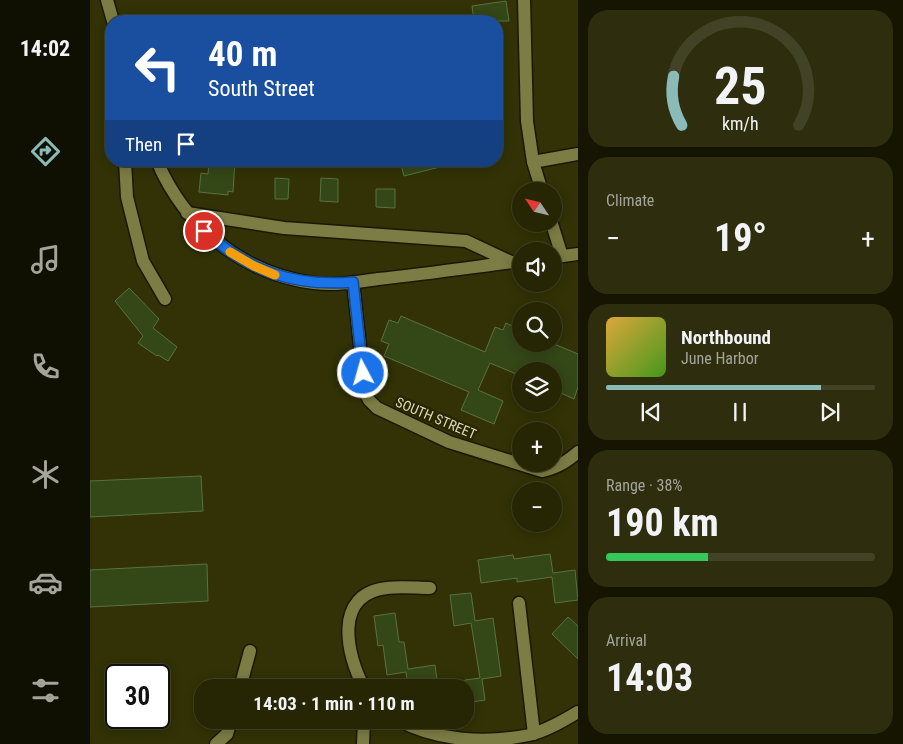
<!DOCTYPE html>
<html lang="en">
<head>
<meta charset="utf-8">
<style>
  body { margin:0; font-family:"Roboto Condensed",sans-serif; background:#2e2e0e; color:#f1f3f6; height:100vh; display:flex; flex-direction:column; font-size:19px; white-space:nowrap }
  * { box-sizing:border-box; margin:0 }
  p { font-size:16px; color:#a4a59a }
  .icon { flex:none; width:28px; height:28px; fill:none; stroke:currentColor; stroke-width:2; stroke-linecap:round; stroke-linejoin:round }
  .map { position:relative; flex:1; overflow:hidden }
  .drawer { display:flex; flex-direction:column; gap:10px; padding:10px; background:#151502; width:325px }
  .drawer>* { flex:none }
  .banner { position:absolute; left:15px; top:15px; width:398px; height:152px; border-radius:20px; box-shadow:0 2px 12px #0003,0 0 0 1px #424326; background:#1a4fa0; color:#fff; overflow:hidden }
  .needle { width:32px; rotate:305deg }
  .controls { position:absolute; left:422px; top:182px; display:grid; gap:10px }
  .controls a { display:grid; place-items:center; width:50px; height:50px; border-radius:50%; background:#262604; box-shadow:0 2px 12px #0003,0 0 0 1px #424326; font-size:25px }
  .speed { position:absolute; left:15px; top:664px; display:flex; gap:10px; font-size:25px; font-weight:700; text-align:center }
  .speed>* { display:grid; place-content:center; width:65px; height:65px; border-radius:50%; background:#262604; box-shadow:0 2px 12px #0003,0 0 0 1px #424326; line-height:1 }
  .speed .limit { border:2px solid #111; border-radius:8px; background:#fff; color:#111 }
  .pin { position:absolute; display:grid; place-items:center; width:42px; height:42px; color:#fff; margin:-21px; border:2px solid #fff; border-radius:50%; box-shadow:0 1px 5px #0007 }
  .me { position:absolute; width:55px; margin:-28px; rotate:354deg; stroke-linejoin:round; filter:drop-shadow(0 0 4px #0008) }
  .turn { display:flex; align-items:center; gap:18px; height:105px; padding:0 20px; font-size:22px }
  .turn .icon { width:65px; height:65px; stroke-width:2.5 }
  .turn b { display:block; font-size:35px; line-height:42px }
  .then { display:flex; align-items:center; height:48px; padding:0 20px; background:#0003; gap:10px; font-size:19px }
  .big { font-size:38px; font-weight:700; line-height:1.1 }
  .drawer .widget { flex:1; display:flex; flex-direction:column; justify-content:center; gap:8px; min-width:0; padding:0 18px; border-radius:20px; background:#2e2e0e }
  .drawer .dial { align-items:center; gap:0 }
  .dial svg { height:130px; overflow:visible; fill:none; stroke:#424326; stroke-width:7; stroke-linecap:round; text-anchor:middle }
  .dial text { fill:#f1f3f6; stroke:none }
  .song { display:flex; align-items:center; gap:15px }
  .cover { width:60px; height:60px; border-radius:8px; background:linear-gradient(135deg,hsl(40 70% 55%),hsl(100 70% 35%)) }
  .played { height:5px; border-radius:2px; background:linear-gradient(90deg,#8bbbb9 80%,#424326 80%) }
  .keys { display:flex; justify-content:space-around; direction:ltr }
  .heat { display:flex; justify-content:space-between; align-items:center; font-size:28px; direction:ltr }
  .charge { height:8px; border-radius:4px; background:linear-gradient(90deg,#34c759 38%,#424326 0) }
  .trip { position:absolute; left:104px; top:679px; width:280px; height:50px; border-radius:20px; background:#262604; box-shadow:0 2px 12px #0003,0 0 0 1px #424326; font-weight:700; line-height:50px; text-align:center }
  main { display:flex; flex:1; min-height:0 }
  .tab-bar { display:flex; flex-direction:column; width:90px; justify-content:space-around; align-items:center; background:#0f0f02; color:#a4a59a }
  .tab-bar .icon { width:35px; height:35px }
  .tab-bar .on { color:#8bbbb9 }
  .tab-bar b { font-size:22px; color:#f1f3f6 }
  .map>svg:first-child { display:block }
  .building { fill:#344717; stroke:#5b7140 }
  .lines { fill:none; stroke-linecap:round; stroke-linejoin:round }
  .minor-casing { stroke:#1a1900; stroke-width:15 }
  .minor { stroke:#7c7c45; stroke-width:12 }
  .route-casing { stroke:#114b97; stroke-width:12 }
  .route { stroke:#1a73e8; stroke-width:9 }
  .slow { stroke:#f59e0b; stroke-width:9 }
  .labels { text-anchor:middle; stroke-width:5; stroke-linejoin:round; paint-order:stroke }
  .street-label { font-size:14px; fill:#dadbbe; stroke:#292700 }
</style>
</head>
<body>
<main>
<nav class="tab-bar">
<b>14:02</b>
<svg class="icon on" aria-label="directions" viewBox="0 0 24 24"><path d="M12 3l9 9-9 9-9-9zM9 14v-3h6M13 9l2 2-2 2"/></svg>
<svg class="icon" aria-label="music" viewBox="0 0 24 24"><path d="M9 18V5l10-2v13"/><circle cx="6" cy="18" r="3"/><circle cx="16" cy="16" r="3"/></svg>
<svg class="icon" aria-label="phone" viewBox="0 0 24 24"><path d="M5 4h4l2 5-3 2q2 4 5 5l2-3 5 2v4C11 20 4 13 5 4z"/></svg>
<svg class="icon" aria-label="climate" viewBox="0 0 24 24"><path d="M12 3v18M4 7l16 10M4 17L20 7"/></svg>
<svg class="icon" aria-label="car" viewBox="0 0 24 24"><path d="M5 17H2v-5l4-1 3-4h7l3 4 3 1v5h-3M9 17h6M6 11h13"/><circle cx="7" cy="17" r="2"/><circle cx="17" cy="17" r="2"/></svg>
<svg class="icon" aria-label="filters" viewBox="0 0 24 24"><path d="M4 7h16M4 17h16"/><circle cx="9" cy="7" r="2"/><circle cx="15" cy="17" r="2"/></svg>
</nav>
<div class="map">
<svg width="488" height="744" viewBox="0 0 488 744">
  <rect width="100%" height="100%" fill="#323206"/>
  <path class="building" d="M416 1 419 21H384L382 6Z
    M119 161H145L143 192 138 191V195L109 192 111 173 118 174Z
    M310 161H354V166L314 176Z
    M185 178 199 179 198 199H185Z
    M231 178 248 179V202L230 201Z
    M286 189H305V208L286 207Z
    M39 288 69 319 63 328 87 347 78 361 68 355 67 356 48 343 53 336 25 301Z
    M311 316 395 352 405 327 413 330 416 323 431 330V344H464L488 354V387L484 399 464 390V371H431V376L400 363 388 390 413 401 404 424 371 410 379 392 294 356 299 344 291 341 299 320 308 323Z
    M111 476 113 511 0 517V481Z
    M460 554 463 573 485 570 488 600 465 603 462 577 427 582V578L391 583 388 560 423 555 424 559Z
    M117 564 118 601 0 607V570Z
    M381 593 385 621 403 618 411 676 392 679 395 700 375 703V680L390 678 381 623 364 626 360 595Z
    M305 613 309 642H314L318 669 345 665 348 688H318L316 672 297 675 293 645 288 646 284 616Z
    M478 617 488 626V659L462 634Z"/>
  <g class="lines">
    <defs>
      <path id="minor" d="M17 0 23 21
        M434 0 437 121 443 162 452 191
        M35 161 37 197 53 261 75 299
        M67 161C95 227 153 274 224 283 245 286 267 282 288 279 336 274 384 267 431 261
        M443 162 488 154
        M97 213 194 228 376 241 421 262
        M462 224 472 256
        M466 257 488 254
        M263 282 275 392 279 400 287 408 359 442 452 471C467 468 476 462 488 452
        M429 603 444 734
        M150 688 160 651
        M274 688C257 654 242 594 297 588 311 586 326 588 340 588
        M308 720C347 741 396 744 439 735 456 731 473 721 488 712
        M126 744 137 734 141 720
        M273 744 274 720"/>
    </defs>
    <use href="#minor" class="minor-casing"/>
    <use href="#minor" class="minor"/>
  </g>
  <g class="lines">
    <defs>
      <path id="route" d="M114 231C159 271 203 287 263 282L273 373"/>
    </defs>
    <use href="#route" class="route-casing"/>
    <use href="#route" class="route"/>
    <path class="slow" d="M140 252 164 266 185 275"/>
  </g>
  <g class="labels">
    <g class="street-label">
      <text transform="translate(346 418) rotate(23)" y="5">SOUTH STREET</text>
    </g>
  </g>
</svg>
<div class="controls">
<a><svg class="needle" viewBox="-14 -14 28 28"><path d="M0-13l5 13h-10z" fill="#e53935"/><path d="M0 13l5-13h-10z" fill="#a4a59a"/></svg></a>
<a><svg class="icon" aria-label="sound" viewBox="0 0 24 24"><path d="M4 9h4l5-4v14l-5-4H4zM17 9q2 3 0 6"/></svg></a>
<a><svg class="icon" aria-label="search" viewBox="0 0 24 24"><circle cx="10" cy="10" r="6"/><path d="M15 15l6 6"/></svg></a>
<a><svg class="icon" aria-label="layers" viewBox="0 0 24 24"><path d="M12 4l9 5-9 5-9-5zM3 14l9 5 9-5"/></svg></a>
<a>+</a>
<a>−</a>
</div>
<div class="speed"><div class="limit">30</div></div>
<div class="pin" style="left:114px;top:231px;background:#d93025"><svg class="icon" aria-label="arrive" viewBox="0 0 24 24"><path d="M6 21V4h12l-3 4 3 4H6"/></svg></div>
<svg class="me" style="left:273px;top:373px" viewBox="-20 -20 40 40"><circle r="17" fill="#1a73e8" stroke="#fff" stroke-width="3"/><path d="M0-11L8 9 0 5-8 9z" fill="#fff"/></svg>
<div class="trip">14:03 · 1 min · 110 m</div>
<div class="banner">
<div class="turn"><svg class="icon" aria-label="left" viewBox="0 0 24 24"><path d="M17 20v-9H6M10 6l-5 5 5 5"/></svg><div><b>40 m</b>South Street</div></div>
<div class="then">Then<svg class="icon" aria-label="arrive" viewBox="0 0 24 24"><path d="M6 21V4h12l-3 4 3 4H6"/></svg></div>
</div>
</div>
<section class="drawer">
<div class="widget dial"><svg viewBox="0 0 100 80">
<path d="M14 69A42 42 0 1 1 86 69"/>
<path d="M14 69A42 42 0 0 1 9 39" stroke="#8bbbb9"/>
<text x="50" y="56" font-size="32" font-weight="700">25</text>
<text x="50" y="72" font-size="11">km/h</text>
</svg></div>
<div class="widget"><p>Climate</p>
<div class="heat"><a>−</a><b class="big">19°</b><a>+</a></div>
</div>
<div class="widget">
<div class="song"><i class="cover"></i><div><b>Northbound</b><p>June Harbor</p></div></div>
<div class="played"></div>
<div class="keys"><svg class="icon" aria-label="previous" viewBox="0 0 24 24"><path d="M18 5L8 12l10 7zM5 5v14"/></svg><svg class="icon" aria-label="pause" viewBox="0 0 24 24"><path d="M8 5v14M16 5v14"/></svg><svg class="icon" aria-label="next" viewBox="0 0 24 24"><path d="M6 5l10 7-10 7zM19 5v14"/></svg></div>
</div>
<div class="widget"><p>Range · 38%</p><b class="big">190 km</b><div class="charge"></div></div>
<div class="widget"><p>Arrival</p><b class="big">14:03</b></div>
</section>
</main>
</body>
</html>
